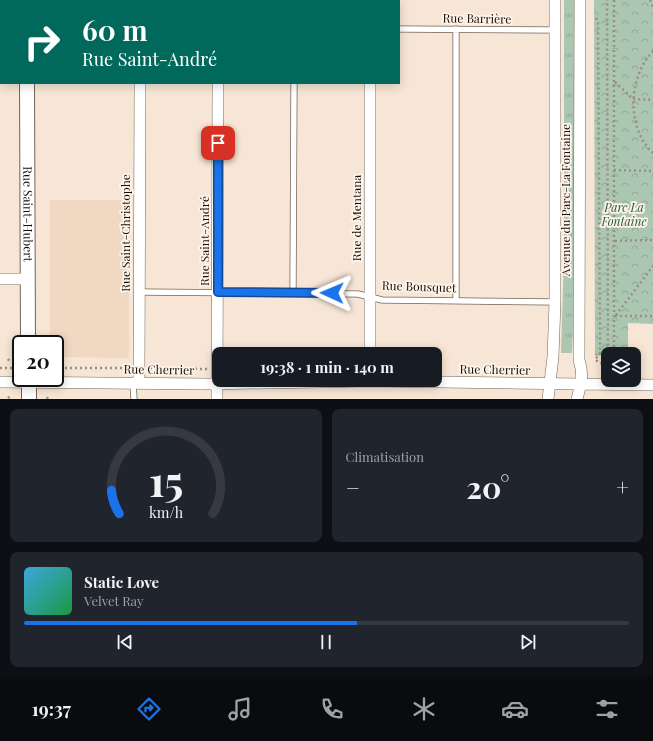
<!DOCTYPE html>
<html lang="fr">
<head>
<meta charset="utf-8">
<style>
  body { margin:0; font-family:"Playfair Display",serif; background:#20242c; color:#f1f3f6; height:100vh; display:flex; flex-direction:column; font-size:15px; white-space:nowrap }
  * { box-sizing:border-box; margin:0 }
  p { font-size:13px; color:#9ea1a6 }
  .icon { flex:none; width:22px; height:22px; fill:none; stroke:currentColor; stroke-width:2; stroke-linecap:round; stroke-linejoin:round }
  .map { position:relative; height:399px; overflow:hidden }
  .drawer { display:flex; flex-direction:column; gap:10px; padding:10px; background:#0d0f14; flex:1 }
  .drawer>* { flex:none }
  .top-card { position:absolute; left:0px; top:0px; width:400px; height:84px; box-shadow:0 2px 10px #0003; background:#00695c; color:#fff; overflow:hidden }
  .tools { position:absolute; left:601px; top:347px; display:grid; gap:8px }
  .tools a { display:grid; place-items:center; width:40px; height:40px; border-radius:8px; background:#171b24; box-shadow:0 2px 10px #0003; font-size:20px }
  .speed { position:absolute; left:12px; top:335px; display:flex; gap:8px; font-size:20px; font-weight:700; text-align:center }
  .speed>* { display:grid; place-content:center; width:52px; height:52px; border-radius:50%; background:#171b24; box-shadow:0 2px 10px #0003; line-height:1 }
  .speed .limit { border:2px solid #111; border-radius:6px; background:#fff; color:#111 }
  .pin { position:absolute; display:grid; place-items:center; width:34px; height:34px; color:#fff; margin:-17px; border-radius:8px; box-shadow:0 2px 6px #0006 }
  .me { position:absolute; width:44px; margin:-22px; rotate:271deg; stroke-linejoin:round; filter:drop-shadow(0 0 3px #0008) }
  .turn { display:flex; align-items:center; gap:14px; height:84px; padding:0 16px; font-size:18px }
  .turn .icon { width:52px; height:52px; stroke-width:2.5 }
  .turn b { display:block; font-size:28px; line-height:34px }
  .big { font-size:30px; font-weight:700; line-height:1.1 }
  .drawer .widget { flex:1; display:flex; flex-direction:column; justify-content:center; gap:6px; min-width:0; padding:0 14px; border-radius:8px; background:#20242c }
  .drawer .dial { align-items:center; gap:0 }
  .dial svg { height:104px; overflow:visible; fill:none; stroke:#363941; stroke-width:7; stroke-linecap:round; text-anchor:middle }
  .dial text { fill:#f1f3f6; stroke:none }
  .song { display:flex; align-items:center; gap:12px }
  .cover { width:48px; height:48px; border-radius:6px; background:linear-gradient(135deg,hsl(200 70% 55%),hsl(140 70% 35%)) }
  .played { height:4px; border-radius:2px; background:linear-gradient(90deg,#1a73e8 55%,#363941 55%) }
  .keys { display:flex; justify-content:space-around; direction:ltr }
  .heat { display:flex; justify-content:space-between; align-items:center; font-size:22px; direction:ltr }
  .drawer .tiles { flex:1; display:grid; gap:10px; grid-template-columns:1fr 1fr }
  .widget:last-child { grid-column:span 2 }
  .trip { position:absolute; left:212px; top:347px; width:230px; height:40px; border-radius:8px; background:#171b24; box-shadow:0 2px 10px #0003; font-weight:700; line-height:40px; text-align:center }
  .menu { display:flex; height:64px; justify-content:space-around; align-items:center; background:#090b0e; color:#9ea1a6 }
  .menu .icon { width:28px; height:28px }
  .menu .active { color:#1a73e8 }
  .menu b { font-size:18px; color:#f1f3f6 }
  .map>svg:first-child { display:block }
  .built { fill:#f0d8c2 }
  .grass { fill:url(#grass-tufts) }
  .park { fill:url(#park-crowns) }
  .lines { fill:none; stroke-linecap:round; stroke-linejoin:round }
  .service-casing { stroke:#736455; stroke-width:7 }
  .minor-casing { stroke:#736455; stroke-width:12 }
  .tertiary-casing { stroke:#736455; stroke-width:16 }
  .path { stroke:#9a8e81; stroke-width:2.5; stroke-dasharray:2 3; stroke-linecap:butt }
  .service { stroke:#fff; stroke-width:5.5 }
  .minor { stroke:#fff; stroke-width:11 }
  .tertiary { stroke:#fff; stroke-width:14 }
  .route-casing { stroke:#114b97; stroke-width:10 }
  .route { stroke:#1a73e8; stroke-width:7 }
  .labels { text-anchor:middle; stroke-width:3.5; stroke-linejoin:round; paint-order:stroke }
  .street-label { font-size:12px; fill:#150f09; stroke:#fff4ea }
  .park-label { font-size:12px; font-style:italic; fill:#235935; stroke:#fff4ea }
</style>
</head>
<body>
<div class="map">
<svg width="653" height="399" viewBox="0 0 653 399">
  <defs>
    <pattern id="grass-tufts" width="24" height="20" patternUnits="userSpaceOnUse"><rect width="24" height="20" fill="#abc6b1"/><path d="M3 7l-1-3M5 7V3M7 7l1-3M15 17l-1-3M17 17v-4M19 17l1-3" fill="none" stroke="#92a997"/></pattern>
    <pattern id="park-crowns" width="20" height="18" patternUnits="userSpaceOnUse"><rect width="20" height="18" fill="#abc6b1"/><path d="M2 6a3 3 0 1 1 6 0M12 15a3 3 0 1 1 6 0" fill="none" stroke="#92a997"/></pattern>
  </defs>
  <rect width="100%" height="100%" fill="#f7e6d5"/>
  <path class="built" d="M50 200H129V358L55 357V344H50Z"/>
  <path class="grass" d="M564 0H574V307L572 353H561L564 256Z"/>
  <path class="park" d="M594 0H653V324L628 323V354H608V355L595 356Z"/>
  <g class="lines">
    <defs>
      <path id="service" d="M294 1V0
        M399 29 554 30
        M139 292 358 294 382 300 555 302
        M293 293 294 83
        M456 301V29
        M133 383 134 399"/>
      <path id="minor" d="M218 0V1
        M140 1V0
        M370 1V0
        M0 12H1
        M370 83V354
        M0 279H28
        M0 382 207 384 370 381 653 385
        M139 383 140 83
        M217 399 218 83
        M548 399 553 357 555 302V0
        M577 399C581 384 584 375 579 360L580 0"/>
      <g id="tertiary">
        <path d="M26 1V0"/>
        <path id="s1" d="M27 83 28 344"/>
        <path d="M29 399V378"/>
      </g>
    </defs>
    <use href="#service" class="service-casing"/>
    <use href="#minor" class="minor-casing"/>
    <use href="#tertiary" class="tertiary-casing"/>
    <path class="path" d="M614 0V354
      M650 0 653 7
      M596 18 598 23 600 348V353L595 360 605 365 602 369
      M653 51C628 77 626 128 653 153
      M615 82 633 99 653 100
      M614 170 653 171
      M615 241 653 240
      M616 315 653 266
      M615 316H653
      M8 359 10 362
      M605 365 608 358 607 0
      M0 368H21
      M55 368H129
      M150 368 207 369
      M47 397 48 399
      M8 398 10 396"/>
    <use href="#service" class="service"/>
    <use href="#minor" class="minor"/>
    <use href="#tertiary" class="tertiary"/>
  </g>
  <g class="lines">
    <defs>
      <path id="route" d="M218 143V292L332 293"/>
    </defs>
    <use href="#route" class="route-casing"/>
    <use href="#route" class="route"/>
  </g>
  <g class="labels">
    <g class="street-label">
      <text transform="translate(477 19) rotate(1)" y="4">Rue Barrière</text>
      <text transform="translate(566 200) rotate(-90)" y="4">Avenue du Parc-La Fontaine</text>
      <text dy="4" stroke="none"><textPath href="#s1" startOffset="131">Rue Saint-Hubert</textPath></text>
      <text transform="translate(357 218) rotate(-90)" y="4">Rue de Mentana</text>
      <text transform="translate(126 233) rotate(-90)" y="4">Rue Saint-Christophe</text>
      <text transform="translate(205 241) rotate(-90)" y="4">Rue Saint-André</text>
      <text transform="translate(419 287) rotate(2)" y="4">Rue Bousquet</text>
      <text transform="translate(159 370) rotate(1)" y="4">Rue Cherrier</text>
      <text transform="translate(495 370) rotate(1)" y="4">Rue Cherrier</text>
    </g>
    <g class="park-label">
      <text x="624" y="212">Parc La<tspan x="624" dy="14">Fontaine</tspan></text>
    </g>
  </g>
</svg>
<div class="tools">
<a><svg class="icon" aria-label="layers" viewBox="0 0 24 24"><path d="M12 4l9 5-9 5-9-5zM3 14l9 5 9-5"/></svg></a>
</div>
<div class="speed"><div class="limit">20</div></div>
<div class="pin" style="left:218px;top:143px;background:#d93025"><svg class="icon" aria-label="arrive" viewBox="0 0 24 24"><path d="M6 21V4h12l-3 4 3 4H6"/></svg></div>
<svg class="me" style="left:332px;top:293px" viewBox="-20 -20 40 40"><path d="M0-17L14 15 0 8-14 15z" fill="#1a73e8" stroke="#fff" stroke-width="4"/></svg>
<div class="trip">19:38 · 1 min · 140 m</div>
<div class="top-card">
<div class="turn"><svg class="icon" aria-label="right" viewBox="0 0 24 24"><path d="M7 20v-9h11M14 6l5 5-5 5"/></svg><div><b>60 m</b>Rue Saint-André</div></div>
</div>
</div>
<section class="drawer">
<div class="tiles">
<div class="widget dial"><svg viewBox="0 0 100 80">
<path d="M14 69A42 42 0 1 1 86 69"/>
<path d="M14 69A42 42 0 0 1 8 51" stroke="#1a73e8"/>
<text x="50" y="56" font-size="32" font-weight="700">15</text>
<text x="50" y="72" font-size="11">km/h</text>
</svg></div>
<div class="widget"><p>Climatisation</p>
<div class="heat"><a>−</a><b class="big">20°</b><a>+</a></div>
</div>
<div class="widget">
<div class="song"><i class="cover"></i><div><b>Static Love</b><p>Velvet Ray</p></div></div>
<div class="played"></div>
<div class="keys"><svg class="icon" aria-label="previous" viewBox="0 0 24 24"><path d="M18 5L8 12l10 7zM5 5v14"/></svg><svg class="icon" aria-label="pause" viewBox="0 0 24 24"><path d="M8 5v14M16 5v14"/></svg><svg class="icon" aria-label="next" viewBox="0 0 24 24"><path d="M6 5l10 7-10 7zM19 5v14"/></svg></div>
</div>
</div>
</section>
<nav class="menu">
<b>19:37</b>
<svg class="icon active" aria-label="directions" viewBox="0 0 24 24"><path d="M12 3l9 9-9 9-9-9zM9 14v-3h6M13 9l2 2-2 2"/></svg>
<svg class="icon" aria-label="music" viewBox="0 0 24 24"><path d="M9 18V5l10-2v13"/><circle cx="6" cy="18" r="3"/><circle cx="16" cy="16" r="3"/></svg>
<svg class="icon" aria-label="phone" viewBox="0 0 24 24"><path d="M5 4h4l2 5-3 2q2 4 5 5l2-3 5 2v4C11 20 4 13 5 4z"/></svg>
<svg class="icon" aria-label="climate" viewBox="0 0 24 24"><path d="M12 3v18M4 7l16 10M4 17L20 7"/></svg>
<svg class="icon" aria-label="car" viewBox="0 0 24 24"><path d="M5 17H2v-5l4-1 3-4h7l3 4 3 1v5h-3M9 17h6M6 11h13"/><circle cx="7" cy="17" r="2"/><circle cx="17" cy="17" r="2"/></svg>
<svg class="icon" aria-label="filters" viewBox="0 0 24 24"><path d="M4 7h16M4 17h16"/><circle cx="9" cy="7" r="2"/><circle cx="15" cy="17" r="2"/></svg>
</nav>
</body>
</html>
